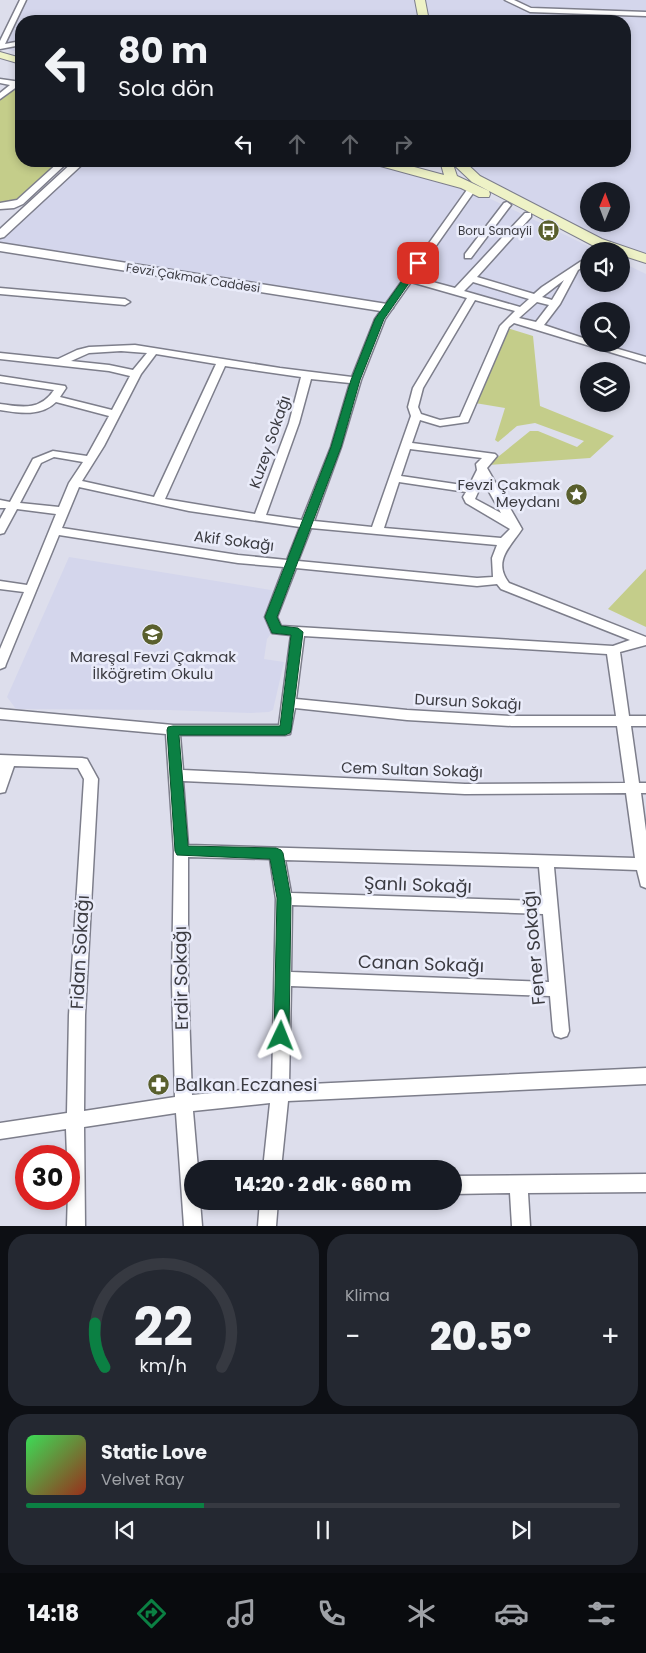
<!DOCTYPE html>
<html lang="tr">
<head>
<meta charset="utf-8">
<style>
  body { margin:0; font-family:Poppins,sans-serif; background:#242831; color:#f1f3f6; height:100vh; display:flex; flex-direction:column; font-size:19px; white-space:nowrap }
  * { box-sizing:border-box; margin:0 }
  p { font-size:16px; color:#9ea1a6 }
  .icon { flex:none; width:28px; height:28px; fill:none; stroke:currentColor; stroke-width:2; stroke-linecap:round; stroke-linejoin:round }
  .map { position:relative; height:1226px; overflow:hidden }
  .drawer { display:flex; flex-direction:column; gap:8px; padding:8px; background:#0d0f14; flex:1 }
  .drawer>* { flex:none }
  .hud { position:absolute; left:15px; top:15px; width:616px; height:152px; border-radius:20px; box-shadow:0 2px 8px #0003; background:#171b24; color:#f1f3f6; overflow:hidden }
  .needle { width:32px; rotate:1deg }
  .buttons { position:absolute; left:580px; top:182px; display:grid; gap:10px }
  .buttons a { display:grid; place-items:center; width:50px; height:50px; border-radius:50%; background:#171b24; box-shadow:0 2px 8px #0003; font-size:25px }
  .speed { position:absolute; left:15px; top:1145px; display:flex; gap:10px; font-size:25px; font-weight:700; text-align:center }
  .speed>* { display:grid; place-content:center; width:65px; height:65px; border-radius:50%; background:#171b24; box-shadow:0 2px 8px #0003; line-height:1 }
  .speed .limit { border:8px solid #d22; background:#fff; color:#111 }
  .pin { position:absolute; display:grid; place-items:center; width:42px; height:42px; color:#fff; margin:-21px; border-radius:10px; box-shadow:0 2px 8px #0006 }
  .me { position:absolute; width:55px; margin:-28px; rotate:2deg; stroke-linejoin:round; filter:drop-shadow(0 0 4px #0008) }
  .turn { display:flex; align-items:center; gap:18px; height:105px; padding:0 20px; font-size:22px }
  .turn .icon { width:65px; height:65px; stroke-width:2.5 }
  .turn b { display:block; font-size:35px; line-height:42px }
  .lanes { display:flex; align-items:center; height:48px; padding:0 20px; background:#0003; justify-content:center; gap:25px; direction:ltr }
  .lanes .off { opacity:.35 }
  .big { font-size:38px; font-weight:800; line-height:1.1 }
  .drawer .tile { flex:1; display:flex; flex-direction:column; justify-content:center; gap:8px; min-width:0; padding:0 18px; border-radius:20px; background:#242831 }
  .drawer .dial { align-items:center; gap:0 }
  .dial svg { height:130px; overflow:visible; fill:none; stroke:#363941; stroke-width:7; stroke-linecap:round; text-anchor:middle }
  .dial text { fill:#f1f3f6; stroke:none }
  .song { display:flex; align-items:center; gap:15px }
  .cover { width:60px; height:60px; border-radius:8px; background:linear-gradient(135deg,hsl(130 70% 55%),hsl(10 70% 35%)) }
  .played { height:5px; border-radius:2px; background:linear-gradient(90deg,#0b8043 30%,#363941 30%) }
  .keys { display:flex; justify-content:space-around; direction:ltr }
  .heat { display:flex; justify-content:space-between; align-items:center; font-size:28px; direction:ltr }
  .drawer .tiles { flex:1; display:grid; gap:8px; grid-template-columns:1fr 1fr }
  .tile:last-child { grid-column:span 2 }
  .trip { position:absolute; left:184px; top:1160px; width:278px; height:50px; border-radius:25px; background:#171b24; box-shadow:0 2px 8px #0003; font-weight:800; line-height:50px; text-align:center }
  .tab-bar { display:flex; height:80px; justify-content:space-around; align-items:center; background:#090b0e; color:#9ea1a6 }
  .tab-bar .icon { width:35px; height:35px }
  .tab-bar .current { color:#0b8043 }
  .tab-bar b { font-size:22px; color:#f1f3f6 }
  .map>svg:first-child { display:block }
  .built { fill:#d4d6ec; fill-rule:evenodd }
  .green { fill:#c4cd8a }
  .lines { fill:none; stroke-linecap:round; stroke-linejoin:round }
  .minor-casing { stroke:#7d7e8b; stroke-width:3 }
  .tertiary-casing { stroke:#7d7e8b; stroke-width:3 }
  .secondary-casing { stroke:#7d7e8b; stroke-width:2 }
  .minor { fill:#fff; fill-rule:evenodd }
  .tertiary { fill:#fff; fill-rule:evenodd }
  .secondary { fill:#eef2c6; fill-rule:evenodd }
  .route { fill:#0b8043; stroke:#07532c }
  .labels { text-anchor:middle; stroke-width:5; stroke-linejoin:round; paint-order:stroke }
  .far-poi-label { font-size:12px; fill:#3b3b41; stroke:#eaecfa; text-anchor:end }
  .far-street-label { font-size:12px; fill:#3b3b41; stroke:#eaecfa }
  .street-label { font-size:15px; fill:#3b3b41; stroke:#eaecfa }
  .poi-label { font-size:15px; fill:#3b3b41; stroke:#eaecfa; text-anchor:end }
  .near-street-label { font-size:18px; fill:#3b3b41; stroke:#eaecfa }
  .near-poi-label { font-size:18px; fill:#3b3b41; stroke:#eaecfa; text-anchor:start }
</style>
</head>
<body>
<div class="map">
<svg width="646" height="1226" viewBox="0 0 646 1226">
  <rect width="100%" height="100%" fill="#dddeec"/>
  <path class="built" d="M22 0H646V259L625 252 476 179 457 161H625V21H21V53L0 47V37ZM589 191H621V224H589Z
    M84 161H366L455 185 493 200 598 251H589V284H621V262L646 274V360L591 344H621V311H589V343L511 319 520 310 408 278 387 308 0 247V235Z
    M69 557 277 591 273 631 267 639 264 659 284 662 273 710 269 712 250 713 168 710 16 709 7 697Z"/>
  <path class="green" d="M18 86H21V161H60L16 201 0 203V99Z
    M507 328 533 336 540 406 614 436 590 458 488 465 530 431H538L577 447 584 441 535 423 517 426 498 442 495 440 505 408 475 403Z
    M646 569V627L608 609Z"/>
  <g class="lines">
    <defs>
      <path id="minor" d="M20 0H26L5 44 21 41V45L0 49V41Z
        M505 0H514L531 8 646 12V16L530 12Z
        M0 79 21 82V86H18L0 99V93L10 85 0 83Z
        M60 161H69L23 204 14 208 0 209V203L17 200Z
        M472 186 476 189 414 277 455 288 525 213H531V217L477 277 534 294 542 287 589 256V263L578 270 560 304 544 325 589 340V344H601L646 357V363L514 323 509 327 468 422 440 426 420 420 412 443 495 454 497 456 487 468 522 529C511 546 492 561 509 583L646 637V645L620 652 629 716H646V726H631L639 783H646V793H641L646 831V888L641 886 637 870 554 867 569 1031 567 1036 561 1038 555 1036 553 1031 550 996 291 986 289 1085 646 1068V1084L288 1101 281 1169H263L270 1103 193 1111 198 1169H192V1201H200L202 1226H184L176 1113 84 1127 85 1226H67L69 1156H67L66 1129 0 1139V1123L67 1113 69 1015 84 779 78 768 14 766 5 792 0 793V755L82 758 87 759 98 779 85 1015 84 1111 175 1097 172 983 174 851 166 734 0 719V709L173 725H279L291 635 272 633 265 617 284 567 238 563 59 535 6 664 5 667 0 669V649L24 592 0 589V581L27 585 56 514 17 509 4 533 0 534V519L6 508H0V500L10 502 33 459 53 451 87 456 109 416 56 402C41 417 19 413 0 410V404C22 407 40 411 54 390L0 382V376L65 386 66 388 60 397 112 410 130 376 109 371 0 359V353L58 359 77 350 89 347 135 345 280 368 352 377 375 319 469 187ZM564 280 552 300 542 297ZM411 282 467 298 413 388 408 407 411 416 372 527 314 521 341 447 361 380 385 319ZM473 282 529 299 520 307 464 291ZM475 300 515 311 500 326 460 417 440 420 421 414 418 407 423 388ZM537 302 549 305 536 322 519 318ZM121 351 147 353 133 370 109 365 71 361 89 353ZM156 354 216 364 154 497 82 481 104 446 141 374ZM225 366 301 377 289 423 255 514 165 499ZM311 379 350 383 331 447 302 520 266 515 299 423ZM410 449 482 458 476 464 477 470 469 486 401 476ZM54 457 83 462 69 483 59 507 20 503 41 463ZM483 481 501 513 475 499ZM399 482 466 492 463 497 466 503 510 529 501 538 384 528ZM79 487 189 511 300 527 287 560 238 555 62 528ZM311 528 497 545 492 558 493 577 477 578 298 561ZM296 568 477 586 497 584 501 589 630 640 613 646 281 626 277 617ZM304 636 607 654 616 716H512L407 710 296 699ZM295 708 407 720 512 726H617L625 783 465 784 183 770 180 735H285L290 734ZM183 781 465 794 626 793 635 858 188 845ZM188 857 270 859 276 899 272 1087 192 1095 188 983ZM285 860 539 867 542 901 291 893ZM292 905 543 914 549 982 291 972Z
        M507 202 511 205 471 258H465V254L504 203Z
        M603 248 608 251H597L599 249Z
        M0 288 125 299 130 302 125 305 0 294Z
        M646 1174V1192L528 1193 530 1226H512L510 1193 452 1194V1176Z
        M260 1201H278L276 1226H258Z"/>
      <path id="tertiary" d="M74 161H86L4 237 0 238V229Z
        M0 243 387 304 393 308 387 312 0 251Z"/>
      <path id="secondary" d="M415 0H425L429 21H419Z
        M0 52 21 58V64L0 58Z
        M371 161H392L444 175 440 161H464L480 176 602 239 646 254V263L621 255V251H611L592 245 472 182 453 164 457 176 489 191 490 194 489 197H479L461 188 373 164Z"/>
    </defs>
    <use href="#minor" class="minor-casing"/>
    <use href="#tertiary" class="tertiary-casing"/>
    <use href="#secondary" class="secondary-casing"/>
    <use href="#minor" class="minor"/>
    <use href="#tertiary" class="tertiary"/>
    <use href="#secondary" class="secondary"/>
  </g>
  <path class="route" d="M416 261 423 263 384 319 360 380 341 447 277 617 281 626 298 628 303 632 291 730 290 733 285 735H179L188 846 276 848 281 850 283 853 291 898 289 1036 287 1041 281 1043 276 1041 274 1036 277 898 270 859 177 855 175 851 167 730 168 727 173 726H280L291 635 272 633 265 617 331 447 351 380 375 319Z"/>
  <defs>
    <symbol id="bus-disc" viewBox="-11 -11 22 22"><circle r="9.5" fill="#595f2d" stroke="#eaecfa"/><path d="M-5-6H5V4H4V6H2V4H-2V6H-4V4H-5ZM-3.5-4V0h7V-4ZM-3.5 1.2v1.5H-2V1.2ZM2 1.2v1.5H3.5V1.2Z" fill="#fff"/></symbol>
    <symbol id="sight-disc" viewBox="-11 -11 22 22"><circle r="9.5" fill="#595f2d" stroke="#eaecfa"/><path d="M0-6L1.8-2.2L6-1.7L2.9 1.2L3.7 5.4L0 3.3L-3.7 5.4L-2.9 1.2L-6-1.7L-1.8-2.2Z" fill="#fff"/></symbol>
    <symbol id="school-disc" viewBox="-11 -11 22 22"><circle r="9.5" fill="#595f2d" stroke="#eaecfa"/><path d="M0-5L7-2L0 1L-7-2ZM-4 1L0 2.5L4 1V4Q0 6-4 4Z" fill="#fff"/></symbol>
    <symbol id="pharmacy-disc" viewBox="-11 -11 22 22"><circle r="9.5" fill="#595f2d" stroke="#eaecfa"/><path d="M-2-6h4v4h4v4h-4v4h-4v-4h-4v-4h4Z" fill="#fff"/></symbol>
  </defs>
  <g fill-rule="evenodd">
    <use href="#bus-disc" x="536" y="218" width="25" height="25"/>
    <use href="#sight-disc" x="564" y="482" width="25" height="25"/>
    <use href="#school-disc" x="140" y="622" width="25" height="25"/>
    <use href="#pharmacy-disc" x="146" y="1072" width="25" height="25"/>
  </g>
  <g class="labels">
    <g class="far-poi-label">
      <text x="532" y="235">Boru Sanayii</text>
    </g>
    <g class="far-street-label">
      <text transform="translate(193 278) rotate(9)" y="4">Fevzi Çakmak Caddesi</text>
    </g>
    <g class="street-label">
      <text transform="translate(270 442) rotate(-71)" y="5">Kuzey Sokağı</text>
      <text transform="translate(234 541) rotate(7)" y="5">Akif Sokağı</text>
      <text transform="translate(468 702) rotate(3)" y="5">Dursun Sokağı</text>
      <text transform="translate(412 770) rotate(2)" y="5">Cem Sultan Sokağı</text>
    </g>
    <g class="poi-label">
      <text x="560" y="490">Fevzi Çakmak<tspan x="560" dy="17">Meydanı</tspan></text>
      <text x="153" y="662" text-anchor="middle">Mareşal Fevzi Çakmak<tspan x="153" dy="17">İlköğretim Okulu</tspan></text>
    </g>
    <g class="near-street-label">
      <text transform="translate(418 885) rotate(2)" y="6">Şanlı Sokağı</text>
      <text transform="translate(534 948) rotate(-95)" y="6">Fener Sokağı</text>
      <text transform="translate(80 952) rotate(-87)" y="6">Fidan Sokağı</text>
      <text transform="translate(421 964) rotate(2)" y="6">Canan Sokağı</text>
      <text transform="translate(181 978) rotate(-91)" y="6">Erdir Sokağı</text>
    </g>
    <g class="near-poi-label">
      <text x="175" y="1091">Balkan Eczanesi</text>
    </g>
  </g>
</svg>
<div class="buttons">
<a><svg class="needle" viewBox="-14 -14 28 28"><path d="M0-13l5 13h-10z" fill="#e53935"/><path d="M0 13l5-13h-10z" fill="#9ea1a6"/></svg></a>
<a><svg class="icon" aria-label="sound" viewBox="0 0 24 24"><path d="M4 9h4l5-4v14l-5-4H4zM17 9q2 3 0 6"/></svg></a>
<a><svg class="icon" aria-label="search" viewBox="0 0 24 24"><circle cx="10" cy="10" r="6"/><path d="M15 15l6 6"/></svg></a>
<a><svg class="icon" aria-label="layers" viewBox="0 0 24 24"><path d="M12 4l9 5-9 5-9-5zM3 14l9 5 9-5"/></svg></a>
</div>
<div class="speed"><div class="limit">30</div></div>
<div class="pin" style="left:418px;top:263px;background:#d93025"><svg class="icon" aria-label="arrive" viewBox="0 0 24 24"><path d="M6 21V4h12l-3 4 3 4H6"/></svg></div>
<svg class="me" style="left:281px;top:1036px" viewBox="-20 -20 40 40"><path d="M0-17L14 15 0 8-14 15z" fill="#0b8043" stroke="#fff" stroke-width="4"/></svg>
<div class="trip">14:20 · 2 dk · 660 m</div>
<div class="hud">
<div class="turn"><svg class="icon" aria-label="left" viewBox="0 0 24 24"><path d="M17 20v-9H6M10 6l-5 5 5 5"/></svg><div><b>80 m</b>Sola dön</div></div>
<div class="lanes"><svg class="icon" aria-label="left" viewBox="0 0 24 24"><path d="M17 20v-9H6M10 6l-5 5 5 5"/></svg><svg class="icon off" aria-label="ahead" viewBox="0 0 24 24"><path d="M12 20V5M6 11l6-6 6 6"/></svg><svg class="icon off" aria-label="ahead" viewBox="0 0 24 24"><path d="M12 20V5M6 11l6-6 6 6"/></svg><svg class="icon off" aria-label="right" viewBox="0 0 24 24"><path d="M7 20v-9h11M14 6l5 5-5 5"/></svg></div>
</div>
</div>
<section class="drawer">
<div class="tiles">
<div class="tile dial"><svg viewBox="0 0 100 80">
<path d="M14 69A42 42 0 1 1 86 69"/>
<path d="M14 69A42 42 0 0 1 8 42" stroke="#0b8043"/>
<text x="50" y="56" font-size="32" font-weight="700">22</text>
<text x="50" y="72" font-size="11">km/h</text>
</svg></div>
<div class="tile"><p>Klima</p>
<div class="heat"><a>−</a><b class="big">20.5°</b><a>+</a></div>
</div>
<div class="tile">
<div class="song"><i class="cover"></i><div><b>Static Love</b><p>Velvet Ray</p></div></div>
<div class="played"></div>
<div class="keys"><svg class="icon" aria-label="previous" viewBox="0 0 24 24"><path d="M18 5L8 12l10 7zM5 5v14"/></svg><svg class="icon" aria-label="pause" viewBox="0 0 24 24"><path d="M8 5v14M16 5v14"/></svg><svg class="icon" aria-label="next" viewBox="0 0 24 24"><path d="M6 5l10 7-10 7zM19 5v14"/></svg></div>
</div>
</div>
</section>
<nav class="tab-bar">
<b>14:18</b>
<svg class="icon current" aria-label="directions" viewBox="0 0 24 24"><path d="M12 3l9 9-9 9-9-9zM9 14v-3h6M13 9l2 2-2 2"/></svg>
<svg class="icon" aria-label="music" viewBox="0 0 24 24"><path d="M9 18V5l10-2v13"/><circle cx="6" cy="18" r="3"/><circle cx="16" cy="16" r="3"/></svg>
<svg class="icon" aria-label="phone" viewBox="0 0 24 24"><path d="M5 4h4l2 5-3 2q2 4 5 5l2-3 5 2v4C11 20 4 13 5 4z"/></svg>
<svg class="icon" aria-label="climate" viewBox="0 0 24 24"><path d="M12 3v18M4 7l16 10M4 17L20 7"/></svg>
<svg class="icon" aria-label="car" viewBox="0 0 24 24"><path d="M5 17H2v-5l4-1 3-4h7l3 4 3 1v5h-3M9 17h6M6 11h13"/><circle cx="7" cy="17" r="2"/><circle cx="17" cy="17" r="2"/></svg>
<svg class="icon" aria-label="filters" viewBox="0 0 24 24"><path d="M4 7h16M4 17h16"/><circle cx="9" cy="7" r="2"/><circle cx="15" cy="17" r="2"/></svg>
</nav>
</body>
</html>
